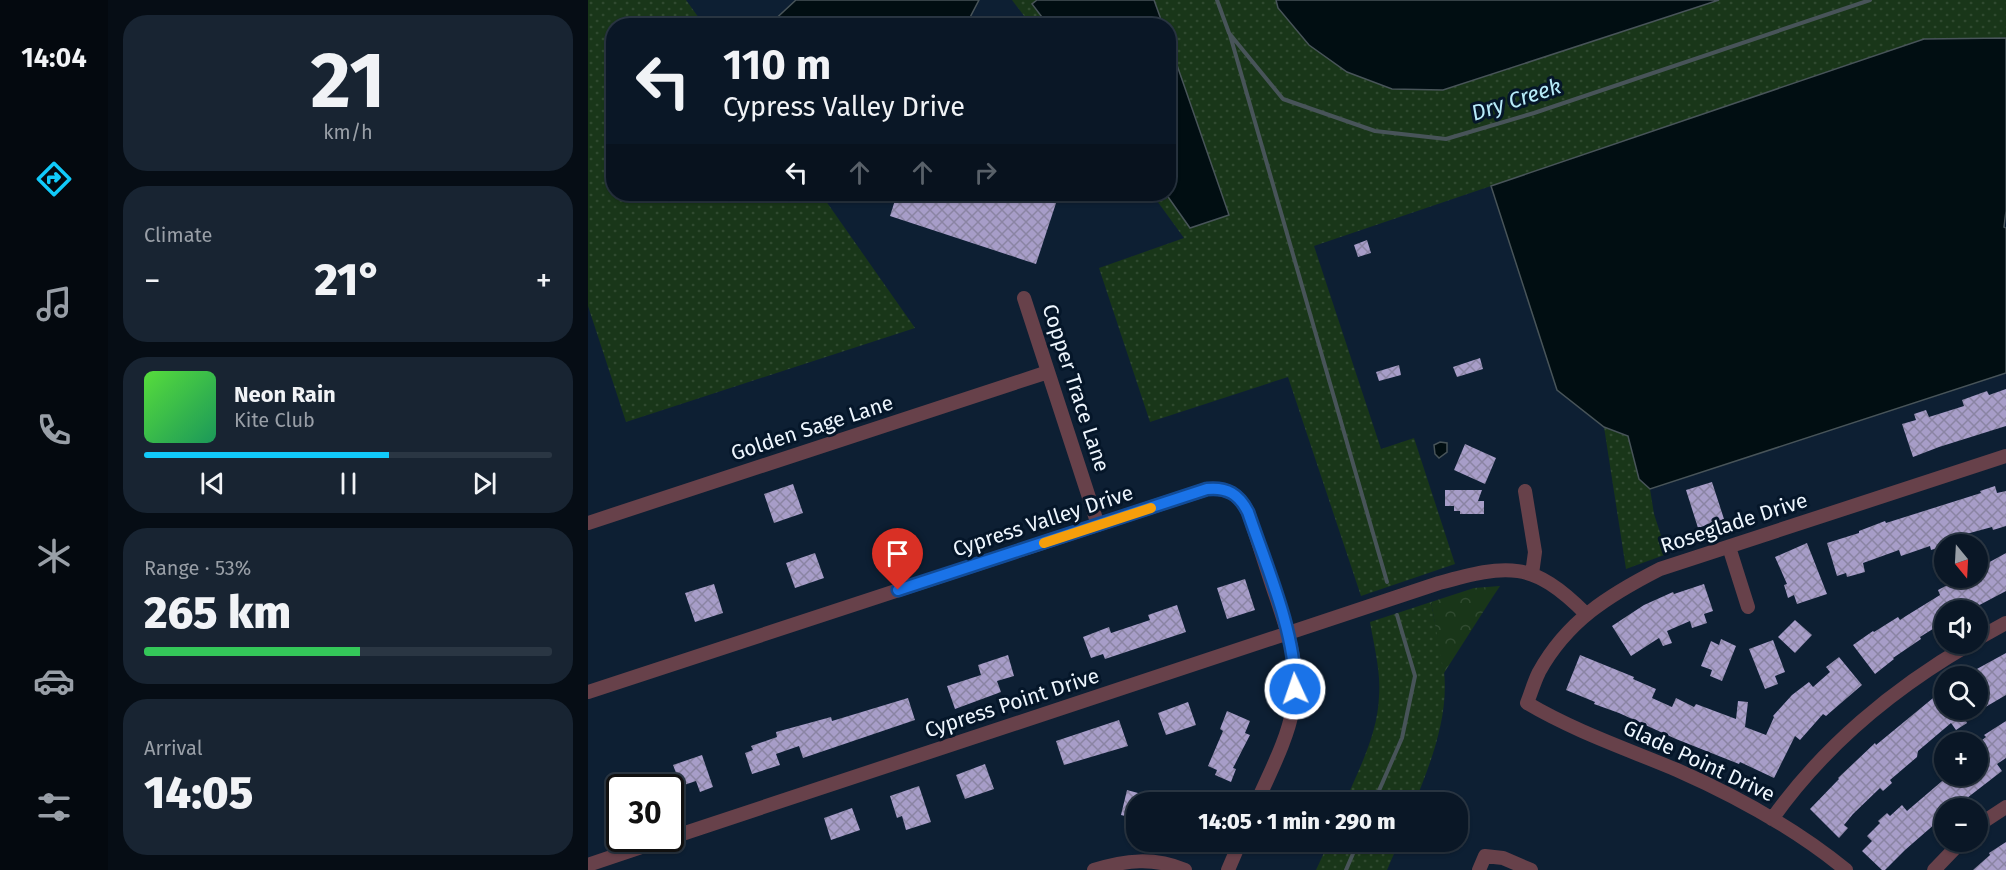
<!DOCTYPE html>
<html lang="en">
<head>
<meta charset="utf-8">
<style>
  body { margin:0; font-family:"Fira Sans",sans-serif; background:#182432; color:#f1f3f6; height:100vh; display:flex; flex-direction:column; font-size:22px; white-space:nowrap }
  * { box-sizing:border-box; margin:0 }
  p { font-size:20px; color:#999fa7 }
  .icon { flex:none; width:33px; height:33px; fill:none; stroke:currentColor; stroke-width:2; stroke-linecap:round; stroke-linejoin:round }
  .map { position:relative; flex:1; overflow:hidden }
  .panel { display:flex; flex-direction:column; gap:15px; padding:15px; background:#060d15; width:480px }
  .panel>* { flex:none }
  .hud { position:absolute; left:18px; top:18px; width:570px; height:183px; border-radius:24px; box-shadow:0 2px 4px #0004,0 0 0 2px #2a3643; background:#0a1726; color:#f1f3f6; overflow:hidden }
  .needle { width:39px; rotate:162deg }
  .controls { position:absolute; left:1346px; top:534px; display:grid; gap:12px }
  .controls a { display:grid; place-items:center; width:54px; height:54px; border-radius:50%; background:#0a1726; box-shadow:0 2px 4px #0004,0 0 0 2px #2a3643; font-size:30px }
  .speed { position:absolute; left:18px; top:774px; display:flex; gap:12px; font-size:30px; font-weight:700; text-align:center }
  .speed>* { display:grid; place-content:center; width:78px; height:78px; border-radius:50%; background:#0a1726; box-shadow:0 2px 4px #0004,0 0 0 2px #2a3643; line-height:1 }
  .speed .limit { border:3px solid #111; border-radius:9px; background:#fff; color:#111 }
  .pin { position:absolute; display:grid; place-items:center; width:51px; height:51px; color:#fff; margin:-62px -26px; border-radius:50% 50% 50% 0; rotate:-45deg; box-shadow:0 0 6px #0007 }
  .pin .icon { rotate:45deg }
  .me { position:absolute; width:66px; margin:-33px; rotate:357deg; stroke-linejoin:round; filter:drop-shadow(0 0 4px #0008) }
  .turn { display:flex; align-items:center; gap:21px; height:126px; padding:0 18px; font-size:27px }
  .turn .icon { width:78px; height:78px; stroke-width:2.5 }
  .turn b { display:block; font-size:42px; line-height:51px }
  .lanes { display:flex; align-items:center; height:57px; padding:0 18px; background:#0003; justify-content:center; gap:30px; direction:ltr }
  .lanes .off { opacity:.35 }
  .big { font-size:45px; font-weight:800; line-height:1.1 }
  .panel .card { flex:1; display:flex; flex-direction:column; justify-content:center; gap:9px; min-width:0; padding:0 21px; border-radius:24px; background:#182432 }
  .panel .dial { align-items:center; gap:0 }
  .dial b { font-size:78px; line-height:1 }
  .song { display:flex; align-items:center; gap:18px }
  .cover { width:72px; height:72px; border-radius:9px; background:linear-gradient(135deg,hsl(110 70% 55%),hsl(150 70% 35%)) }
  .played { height:6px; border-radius:3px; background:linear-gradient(90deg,#11cafa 60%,#2a3643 60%) }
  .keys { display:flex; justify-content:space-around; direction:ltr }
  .heat { display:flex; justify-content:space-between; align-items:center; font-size:33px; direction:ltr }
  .charge { height:9px; border-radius:4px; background:linear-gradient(90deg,#34c759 53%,#2a3643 0) }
  .trip { position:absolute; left:538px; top:792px; width:342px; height:60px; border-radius:24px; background:#0a1726; box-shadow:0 2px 4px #0004,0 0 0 2px #2a3643; font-weight:800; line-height:60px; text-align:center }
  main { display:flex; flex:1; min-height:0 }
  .tab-bar { display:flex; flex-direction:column; width:108px; justify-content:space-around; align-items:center; background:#04090f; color:#999fa7 }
  .tab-bar .icon { width:42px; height:42px }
  .tab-bar .active { color:#11cafa }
  .tab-bar b { font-size:27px; color:#f1f3f6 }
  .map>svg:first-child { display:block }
  .grass { fill:url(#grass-dots) }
  .forest { fill:url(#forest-crowns) }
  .water { fill:#010e12; stroke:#485459; stroke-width:1.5 }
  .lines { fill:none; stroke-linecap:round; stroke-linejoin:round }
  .stream { stroke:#485459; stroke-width:4 }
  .building { fill:url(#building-cross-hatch) }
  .minor { stroke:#67414a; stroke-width:14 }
  .route-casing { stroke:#114b97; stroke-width:15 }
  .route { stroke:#1a73e8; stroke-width:10 }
  .slow { stroke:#f59e0b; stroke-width:10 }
  .labels { text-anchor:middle; stroke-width:6; stroke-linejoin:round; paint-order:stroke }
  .street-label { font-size:21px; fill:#eef6fe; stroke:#051629 }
  .water-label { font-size:22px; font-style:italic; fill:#b7ebf9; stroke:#051629 }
</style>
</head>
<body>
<main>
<nav class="tab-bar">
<b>14:04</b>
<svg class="icon active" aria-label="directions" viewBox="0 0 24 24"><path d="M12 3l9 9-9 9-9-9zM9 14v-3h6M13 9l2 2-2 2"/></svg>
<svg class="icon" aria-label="music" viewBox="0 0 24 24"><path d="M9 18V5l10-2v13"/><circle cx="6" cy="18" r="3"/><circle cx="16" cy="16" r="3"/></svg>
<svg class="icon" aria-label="phone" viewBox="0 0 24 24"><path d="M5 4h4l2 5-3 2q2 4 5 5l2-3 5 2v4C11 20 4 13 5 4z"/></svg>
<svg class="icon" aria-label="climate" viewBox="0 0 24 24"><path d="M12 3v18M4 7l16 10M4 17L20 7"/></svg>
<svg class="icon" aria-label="car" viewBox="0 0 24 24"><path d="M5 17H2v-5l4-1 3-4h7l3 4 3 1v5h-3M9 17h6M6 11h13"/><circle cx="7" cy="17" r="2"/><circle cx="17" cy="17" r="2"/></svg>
<svg class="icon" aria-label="filters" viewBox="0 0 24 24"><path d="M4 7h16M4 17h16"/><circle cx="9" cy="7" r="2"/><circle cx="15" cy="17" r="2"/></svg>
</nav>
<section class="panel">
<div class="card dial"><b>21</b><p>km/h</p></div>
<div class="card"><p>Climate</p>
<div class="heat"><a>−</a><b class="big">21°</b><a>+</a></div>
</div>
<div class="card">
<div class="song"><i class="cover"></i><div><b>Neon Rain</b><p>Kite Club</p></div></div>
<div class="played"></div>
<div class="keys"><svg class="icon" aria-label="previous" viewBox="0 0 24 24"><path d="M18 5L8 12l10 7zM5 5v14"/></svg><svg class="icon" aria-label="pause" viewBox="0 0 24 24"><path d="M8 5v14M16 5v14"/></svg><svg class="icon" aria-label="next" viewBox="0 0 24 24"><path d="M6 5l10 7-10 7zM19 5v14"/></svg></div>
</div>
<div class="card"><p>Range · 53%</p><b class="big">265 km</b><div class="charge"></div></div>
<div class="card"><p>Arrival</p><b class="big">14:05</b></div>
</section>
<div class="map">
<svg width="1418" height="870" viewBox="0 0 1418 870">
  <defs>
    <pattern id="grass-dots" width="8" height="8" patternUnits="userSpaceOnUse" patternTransform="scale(1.5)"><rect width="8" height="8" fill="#193619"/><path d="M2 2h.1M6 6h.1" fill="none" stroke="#304a30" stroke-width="1.8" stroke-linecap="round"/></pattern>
    <pattern id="forest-crowns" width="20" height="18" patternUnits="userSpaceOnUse" patternTransform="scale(1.5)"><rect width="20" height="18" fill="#193619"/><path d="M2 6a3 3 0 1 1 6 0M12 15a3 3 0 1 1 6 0" fill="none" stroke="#304a30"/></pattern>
    <pattern id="building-cross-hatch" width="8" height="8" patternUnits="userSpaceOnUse" patternTransform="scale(1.5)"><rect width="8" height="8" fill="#a79dc8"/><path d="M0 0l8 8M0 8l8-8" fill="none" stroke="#8a84a3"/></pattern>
  </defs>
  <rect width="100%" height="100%" fill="#0d1f33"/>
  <path class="grass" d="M0 0H98L116 25 26 26V194H233L327 328 38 422 0 306Z
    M424 0H1418V211L1416 227 1418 228V373L1062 489 1066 514 1079 554 1038 569 1016 427 969 390 903 186 726 246 793 449 826 438 867 564 773 596 700 377 562 422 511 268 596 238 564 194H580V26L443 25Z
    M843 602C847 625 853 648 856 671 861 716 843 762 827 802H757C771 769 790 733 791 696 793 672 786 646 782 622Z
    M741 842H811L799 870H728Z"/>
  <path class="forest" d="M912 586 904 598 856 673 843 602 886 588Z"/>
  <path class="water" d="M208 0H391L378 25H181Z
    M449 0H566L575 25H460L444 4Z
    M688 0H1131L855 90 804 89 759 72 721 45 690 8Z
    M1418 38V211L1416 227 1418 228V373L1062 489 1051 479 1040 436 1016 427 969 390 903 186 1336 39Z
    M581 42 641 215 602 228 578 194H580Z
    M852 442 859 443V452L851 458 847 454 846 445Z"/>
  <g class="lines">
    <path class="stream" d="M629 0 641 33 695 99 787 131 858 139 946 113 1282 0
      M642 35 799 582
      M786 802 814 738 827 676 809 615
      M758 870 770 842"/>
  </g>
  <path class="building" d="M309 194H471L448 264 302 216Z
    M779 240 783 253 770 257 766 245Z
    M892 358 895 369 869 377 865 367Z
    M811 365 813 375 791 381 788 372Z
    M1418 389V426L1351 447 1325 457 1314 424 1328 420 1326 414 1338 410 1341 417 1376 406 1374 400 1399 391 1401 395Z
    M877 444 908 458 897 484 866 470Z
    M1124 482 1136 519 1110 528 1098 490Z
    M205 484 215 513 186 523 176 494Z
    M1407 486 1409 493 1418 491V526L1405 530 1404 527 1356 540V546L1343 550 1342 546 1313 556 1311 550 1275 563 1277 572 1259 577 1258 573 1249 576 1239 543 1271 533V531L1297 521 1298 523 1393 493 1392 491Z
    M857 490H894L890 501H896V514H872V511H866V506H857Z
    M1219 543 1239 594 1209 604 1206 595 1200 598 1196 585 1199 584 1187 557Z
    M227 553 236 578 207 588 198 563Z
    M1418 553V591L1382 610H1356V622L1332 637 1333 639 1305 658 1306 659 1287 674 1265 645 1285 631 1286 632 1310 617 1312 620 1318 616 1352 595 1350 590 1373 578H1389V569Z
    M657 579 667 610 639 619 629 588Z
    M126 584 135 613 107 622 97 593Z
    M1116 584 1125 611 1116 614 1119 623 1104 628 1102 621 1079 631 1084 643 1075 646 1071 638 1043 656 1024 626 1056 605 1085 592 1086 594Z
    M589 605 598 632 517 659 515 654 503 658 495 637 521 627 523 633 562 620 560 615Z
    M1207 620 1224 635 1207 653 1190 637Z
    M1133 639 1148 646 1134 681 1122 676 1124 670 1113 666 1123 641 1131 645Z
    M1185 640 1197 672 1187 676 1190 684 1177 689 1161 649Z
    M1418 653V695L1377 719 1379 723 1368 730 1363 723 1330 751 1329 757 1302 780 1304 783 1295 791 1292 788 1265 814 1256 825 1260 828 1251 838 1222 809 1251 779 1250 778 1287 743 1288 745 1356 689V710H1389V675L1387 670Z
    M420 655 426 676 409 681 413 692 367 709 359 686 393 675 390 665Z
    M992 655 1046 677 1045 679 1068 689 1064 698 1084 707 1088 698 1106 707 1108 704 1148 719 1150 701 1160 702 1157 727 1178 735 1186 717 1185 716 1204 695 1221 682 1225 687 1242 672 1238 667 1251 657 1274 685 1238 716 1235 714 1212 740 1207 736 1186 778 1152 762 1151 764 1088 739 1031 713 1006 704 1007 702 978 690Z
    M320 698 327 720 215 758 211 746 188 754 192 765 164 774 157 753 165 750 163 746 189 737 188 732 243 717 244 721Z
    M600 702 608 725 578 735 570 713Z
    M639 711 662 721 657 733 662 735 645 768 648 769 643 782 627 775 629 770 620 766 635 731 632 729Z
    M531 720 540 746 476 765 468 741Z
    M1418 721V758L1409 764 1414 771 1366 808H1356V816L1317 850 1297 870H1294L1274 851 1284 841 1279 836 1292 823 1290 821 1299 813 1302 816 1314 805 1319 811 1360 776H1389V744L1398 737 1396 735Z
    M114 755 125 787 112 792 108 781 93 786 85 765Z
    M397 764 406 789 377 799 368 775Z
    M331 786 343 822 318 830 314 816 309 818 302 796Z
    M539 790 572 799V802H549V819L533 815Z
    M264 808 272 830 243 840 236 818Z
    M1418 842V870H1385L1402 855 1401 853Z"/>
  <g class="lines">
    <path class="minor" d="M436 298 510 525
      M937 491 947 552 944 574
      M0 523 460 372
      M1141 547 1160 607
      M1389 639 1418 623
      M0 692 619 489C639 487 651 494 660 512 669 538 677 564 686 591 699 629 713 667 705 708 699 741 682 772 669 802
      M1184 819C1235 747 1306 688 1382 644
      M1389 826 1418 807
      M82 838 851 583C920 564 944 560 998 614
      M0 865 80 838
      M506 870C537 860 566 857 597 870
      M640 870 652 842
      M891 870 897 856 915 858 943 870
      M1258 870C1208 829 1148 796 1089 770 1039 749 986 731 939 703 943 693 946 682 951 672 979 621 1021 595 1072 569L1418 456
      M1346 870 1373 842"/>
  </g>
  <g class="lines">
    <defs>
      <path id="route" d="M310 590 619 489C639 487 651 494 660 512 678 565 708 634 707 689"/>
    </defs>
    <use href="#route" class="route-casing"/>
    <use href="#route" class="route"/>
    <path class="slow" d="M456 543 563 508"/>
  </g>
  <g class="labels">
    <g class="street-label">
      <text transform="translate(488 388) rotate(72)" y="7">Copper Trace Lane</text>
      <text transform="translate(224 428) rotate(-18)" y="7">Golden Sage Lane</text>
      <text transform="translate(455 521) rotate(-18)" y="7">Cypress Valley Drive</text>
      <text transform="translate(1146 523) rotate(-18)" y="7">Roseglade Drive</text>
      <text transform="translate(424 703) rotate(-18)" y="7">Cypress Point Drive</text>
      <text transform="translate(1111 761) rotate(25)" y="7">Glade Point Drive</text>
    </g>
    <g class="water-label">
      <text transform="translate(928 99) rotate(-18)" y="8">Dry Creek</text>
    </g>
  </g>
</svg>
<div class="controls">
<a><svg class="needle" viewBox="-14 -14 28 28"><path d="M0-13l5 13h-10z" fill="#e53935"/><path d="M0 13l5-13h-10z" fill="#999fa7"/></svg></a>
<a><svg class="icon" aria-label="sound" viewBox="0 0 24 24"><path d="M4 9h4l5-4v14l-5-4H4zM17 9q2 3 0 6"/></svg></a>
<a><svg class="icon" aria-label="search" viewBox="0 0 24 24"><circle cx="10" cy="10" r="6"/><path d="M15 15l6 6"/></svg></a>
<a>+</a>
<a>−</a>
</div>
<div class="speed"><div class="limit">30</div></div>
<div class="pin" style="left:310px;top:590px;background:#d93025"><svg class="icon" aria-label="arrive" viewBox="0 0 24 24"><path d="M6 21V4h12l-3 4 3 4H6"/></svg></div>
<svg class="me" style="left:707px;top:689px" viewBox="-20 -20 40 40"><circle r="17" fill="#1a73e8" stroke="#fff" stroke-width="3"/><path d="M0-11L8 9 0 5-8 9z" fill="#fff"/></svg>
<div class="trip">14:05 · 1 min · 290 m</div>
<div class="hud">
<div class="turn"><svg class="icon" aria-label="left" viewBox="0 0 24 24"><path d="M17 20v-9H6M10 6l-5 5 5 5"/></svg><div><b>110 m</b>Cypress Valley Drive</div></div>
<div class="lanes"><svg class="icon" aria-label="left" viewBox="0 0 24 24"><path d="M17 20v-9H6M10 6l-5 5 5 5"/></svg><svg class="icon off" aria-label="ahead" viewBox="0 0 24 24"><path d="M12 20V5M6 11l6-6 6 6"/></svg><svg class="icon off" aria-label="ahead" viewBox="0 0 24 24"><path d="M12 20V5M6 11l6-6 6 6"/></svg><svg class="icon off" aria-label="right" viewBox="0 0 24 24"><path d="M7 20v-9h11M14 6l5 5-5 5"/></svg></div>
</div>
</div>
</main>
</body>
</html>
